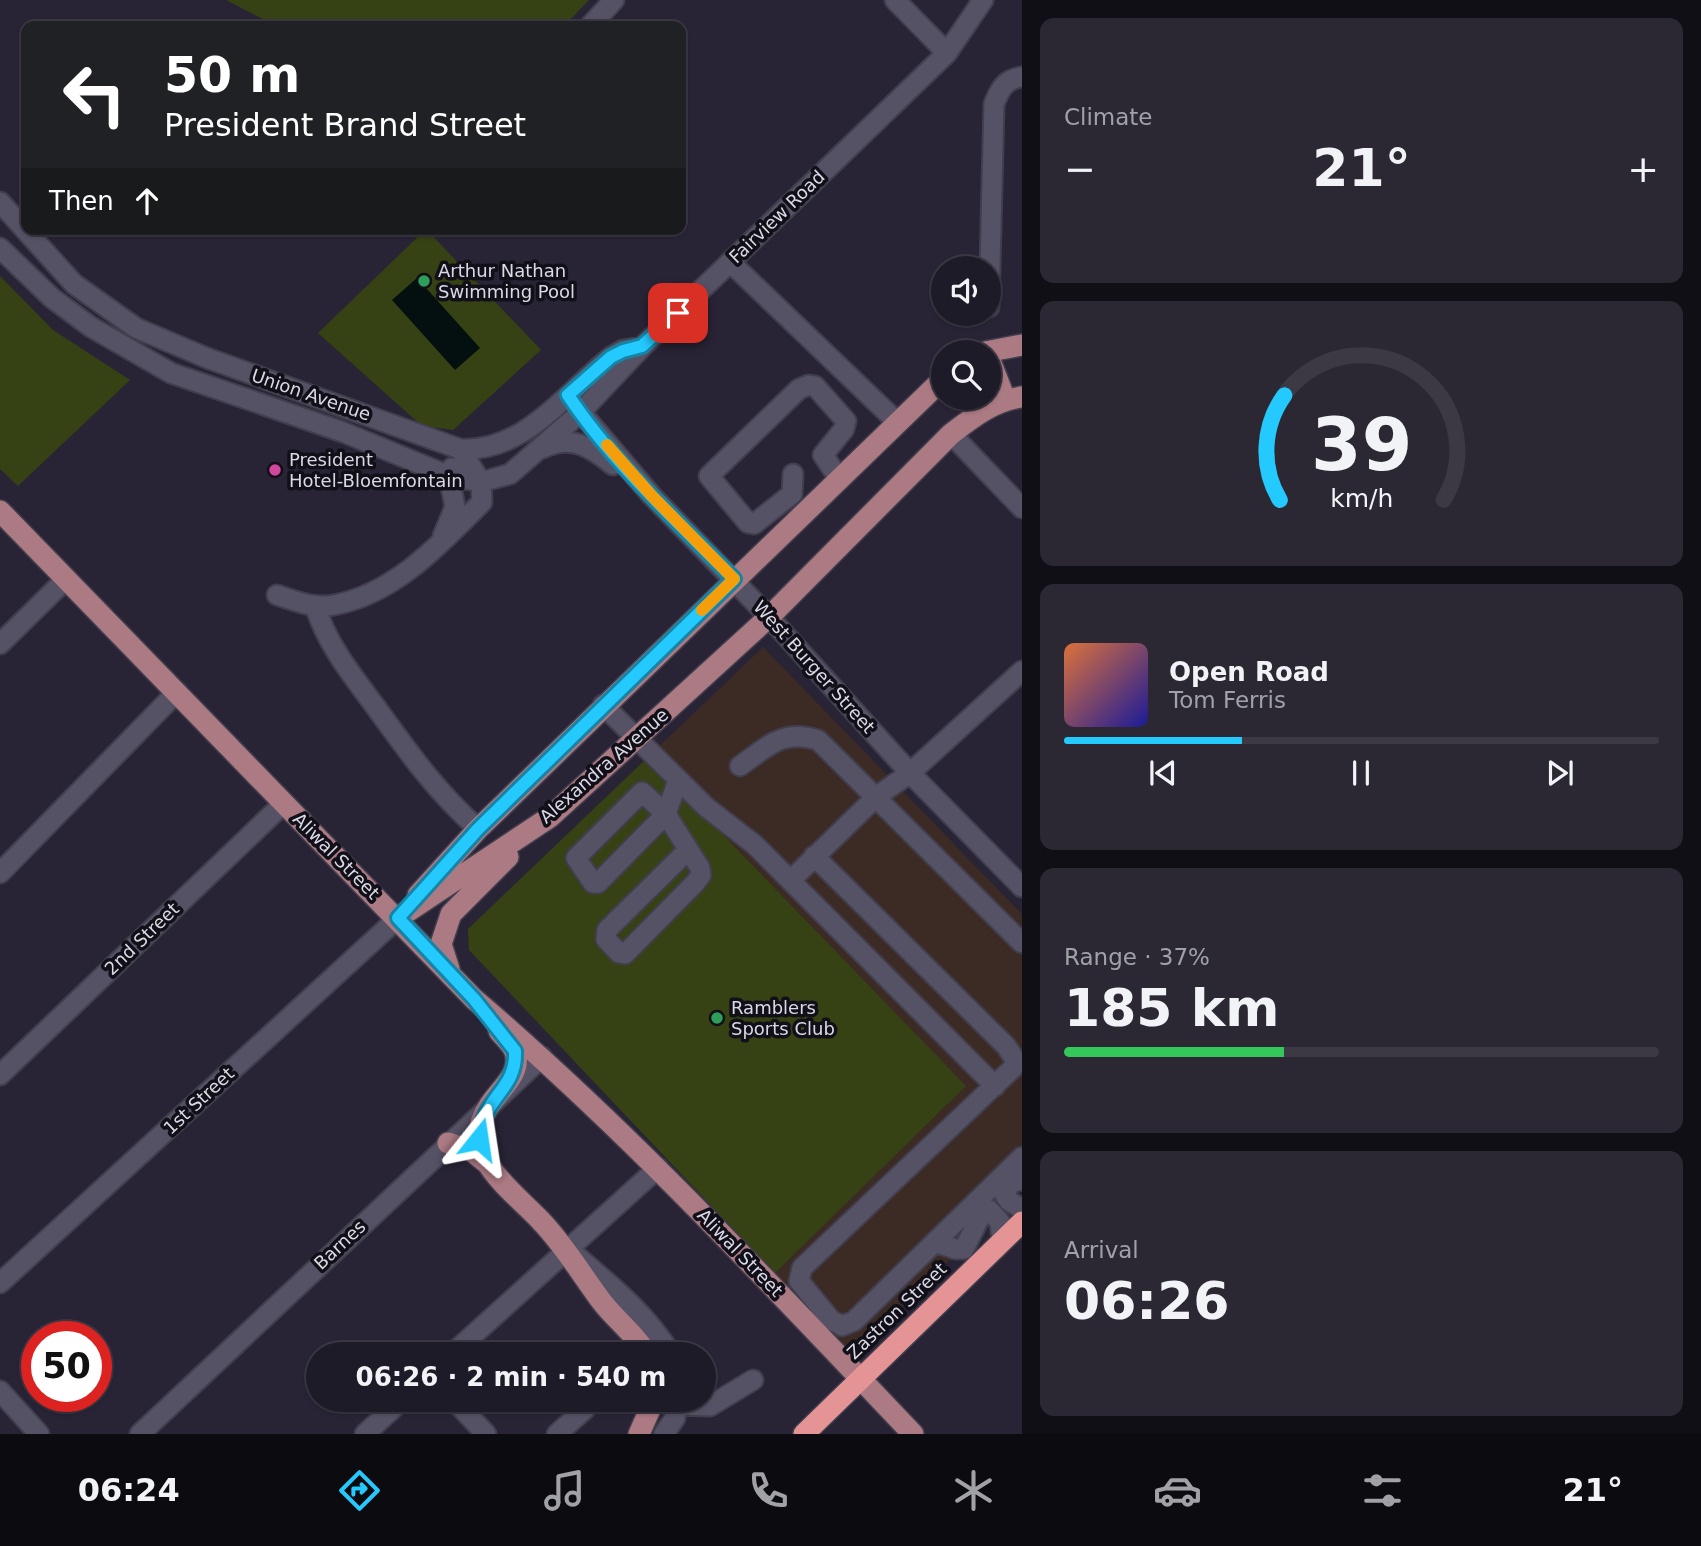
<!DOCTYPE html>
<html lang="en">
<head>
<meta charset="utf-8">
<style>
  body { margin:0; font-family:"DejaVu Sans",sans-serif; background:#2b2834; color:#f1f3f6; height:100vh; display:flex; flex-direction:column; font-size:26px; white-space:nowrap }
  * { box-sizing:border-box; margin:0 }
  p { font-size:23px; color:#a1a1a8 }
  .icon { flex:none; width:38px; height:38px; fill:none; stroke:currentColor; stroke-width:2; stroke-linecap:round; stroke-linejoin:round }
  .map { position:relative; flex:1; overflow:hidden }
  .panel { display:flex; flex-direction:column; gap:18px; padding:18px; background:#100f16; width:679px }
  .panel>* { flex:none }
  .hud { position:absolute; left:21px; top:21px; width:665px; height:214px; border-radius:14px; box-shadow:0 2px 5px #0004,0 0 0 2px #3c3945; background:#202124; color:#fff; overflow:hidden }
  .buttons { position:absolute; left:931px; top:256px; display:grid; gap:14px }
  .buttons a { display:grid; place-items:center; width:70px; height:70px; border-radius:50%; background:#1e1b28; box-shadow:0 2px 5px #0004,0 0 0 2px #3c3945; font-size:35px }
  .speed { position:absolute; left:21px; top:1321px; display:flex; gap:14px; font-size:35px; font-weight:700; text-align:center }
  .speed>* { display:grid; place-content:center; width:91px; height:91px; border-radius:50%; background:#1e1b28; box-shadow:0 2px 5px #0004,0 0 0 2px #3c3945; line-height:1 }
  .speed .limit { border:10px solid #d22; background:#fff; color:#111 }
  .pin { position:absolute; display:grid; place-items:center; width:60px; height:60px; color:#fff; margin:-30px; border-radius:14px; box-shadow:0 4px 10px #0006 }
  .me { position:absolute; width:77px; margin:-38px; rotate:15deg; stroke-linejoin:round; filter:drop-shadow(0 0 5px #0008) }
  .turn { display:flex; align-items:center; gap:24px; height:147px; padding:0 28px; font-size:32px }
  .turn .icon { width:91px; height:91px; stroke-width:2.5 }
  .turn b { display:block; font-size:49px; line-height:60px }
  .then { display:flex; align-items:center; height:66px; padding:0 28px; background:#0003; gap:14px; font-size:26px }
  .big { font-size:52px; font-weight:800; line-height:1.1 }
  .panel .tile { flex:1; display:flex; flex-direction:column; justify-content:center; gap:10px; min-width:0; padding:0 24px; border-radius:14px; background:#2b2834 }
  .panel .dial { align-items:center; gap:0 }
  .dial svg { height:182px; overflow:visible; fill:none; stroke:#3c3945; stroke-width:7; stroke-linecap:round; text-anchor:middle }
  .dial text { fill:#f1f3f6; stroke:none }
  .song { display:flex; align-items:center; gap:21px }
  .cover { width:84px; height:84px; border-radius:10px; background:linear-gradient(135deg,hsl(20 70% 55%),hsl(240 70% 35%)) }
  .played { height:7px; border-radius:4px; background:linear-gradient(90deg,#24c9fe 30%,#3c3945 30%) }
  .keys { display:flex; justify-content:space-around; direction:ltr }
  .heat { display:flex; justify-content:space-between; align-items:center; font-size:38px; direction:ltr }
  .charge { height:10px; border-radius:5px; background:linear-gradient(90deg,#34c759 37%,#3c3945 0) }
  .trip { position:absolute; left:306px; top:1342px; width:410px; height:70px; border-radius:35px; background:#1e1b28; box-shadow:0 2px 5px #0004,0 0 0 2px #3c3945; font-weight:800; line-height:70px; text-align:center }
  .menu { display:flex; height:112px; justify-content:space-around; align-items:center; background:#0c0b10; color:#a1a1a8 }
  .menu .icon { width:49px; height:49px }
  .menu .selected { color:#24c9fe }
  .menu b { font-size:32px; color:#f1f3f6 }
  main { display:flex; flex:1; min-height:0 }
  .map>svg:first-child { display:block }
  .commercial { fill:#3c2a24 }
  .green { fill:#364213 }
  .water { fill:#040f0f }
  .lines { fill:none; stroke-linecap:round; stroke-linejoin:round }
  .minor-casing { stroke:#413e4d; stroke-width:23 }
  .major-casing { stroke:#413e4d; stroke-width:24 }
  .highway-casing { stroke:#413e4d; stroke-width:24 }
  .minor { stroke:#565266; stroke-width:19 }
  .major { stroke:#ac7a83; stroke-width:21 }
  .highway { stroke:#e59496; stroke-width:21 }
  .route-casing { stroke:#1783a5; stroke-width:18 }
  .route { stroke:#24c9fe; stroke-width:12 }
  .slow { stroke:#f59e0b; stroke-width:12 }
  .leisure-dot { fill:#2e9e5b; stroke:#110f17; stroke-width:2.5 }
  .hotel-dot { fill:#d1479c; stroke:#110f17; stroke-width:2.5 }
  .labels { text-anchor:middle; stroke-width:7; stroke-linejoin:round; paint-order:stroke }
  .street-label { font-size:18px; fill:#dbd9e5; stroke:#110f17 }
  .poi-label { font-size:18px; fill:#dbd9e5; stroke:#110f17; text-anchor:start }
</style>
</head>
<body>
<main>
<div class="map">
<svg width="1022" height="1434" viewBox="0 0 1022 1434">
  <rect width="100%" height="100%" fill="#282436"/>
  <path class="commercial" d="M763 647 1022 914V1190L852 1354 775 1273 965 1086 648 757Z"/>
  <path class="green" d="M226 0H589L564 26H276Z
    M426 229 541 350 453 430 422 426 318 333Z
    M0 276 53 330 130 380 18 486 0 469Z
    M648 757 966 1086 775 1273 469 950 468 929Z"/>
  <path class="water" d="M417 278 480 348 455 370 392 300Z"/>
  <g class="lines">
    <defs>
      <path id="minor" d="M895 0 947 53
        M590 26 614 0
        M0 202 74 284 136 328 207 358 460 449C524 453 565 393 611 357L623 350 641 347
        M0 248 52 298 91 327 171 373 343 432 449 476 481 482 510 474 580 413 642 347 947 53 983 0
        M730 262 896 421
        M989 307 994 104C1000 89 1005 79 1022 77
        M573 403 652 496 769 617 910 773 1022 887
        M951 434 1022 508
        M543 448C571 434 591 447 613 465
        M793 474 792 494 754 524 748 523 709 476 799 389 809 385 815 386 846 421 844 429 823 455 838 477
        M443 536 455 507 449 476 452 468
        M277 595C295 601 315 609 334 605 395 594 441 543 482 502L481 482 460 449
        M315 606C327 644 351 674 375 706 409 753 434 789 478 829
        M0 644 65 580
        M603 705 706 807 755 845 995 1086
        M740 766C768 746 783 729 818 740L1022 943
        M678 780 666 814 598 883H593L576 858 642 792 666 814 700 868 701 875 695 883 625 954 619 953 606 939 607 930 688 850
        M814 856 1006 1046 1016 1061 1013 1068 802 1268 799 1281 831 1320 842 1326 854 1321 1022 1157
        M0 873 177 692
        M791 880 876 797 910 773 1022 671
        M0 1075 284 803
        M1022 1180 1010 1183 1005 1195 1009 1201 1022 1209
        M935 1242 955 1249H964L982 1213 989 1210 1000 1222 1002 1241
        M572 1252C608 1283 646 1313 671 1354
        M0 1283 398 918
        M452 1354 658 1168
        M0 1391 39 1434
        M454 1400 486 1434
        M678 1405 710 1406 753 1380
        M140 1434 542 1057
        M365 1434 402 1400
        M557 1434 585 1409
        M664 1434 675 1418 677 1400"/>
      <path id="major" d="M985 352 1022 345
        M989 358 1005 399
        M0 511 474 999C631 1133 771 1285 913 1434
        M418 895 478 829 943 379
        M398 918 550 817 769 617 951 434C973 417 993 401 1022 397
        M449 969 441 944 451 914 508 857
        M499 1031C504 1037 513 1045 515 1052 527 1089 457 1103 487 1162 497 1181 526 1205 541 1221 565 1246 581 1274 602 1302 616 1320 635 1334 647 1354
        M448 1143 472 1151 488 1164
        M639 1434 654 1400"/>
      <path id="highway" d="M804 1434 1022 1222"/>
    </defs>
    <use href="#minor" class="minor-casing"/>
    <use href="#major" class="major-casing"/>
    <use href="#highway" class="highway-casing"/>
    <use href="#minor" class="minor"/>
    <use href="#major" class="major"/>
    <use href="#highway" class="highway"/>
  </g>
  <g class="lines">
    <defs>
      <path id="route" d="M479 1139C483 1096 517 1090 515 1051L474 999 398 918 478 829 734 579C677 521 613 463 568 395L611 357 623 351 642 346 678 313"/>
    </defs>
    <use href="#route" class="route-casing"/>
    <use href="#route" class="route"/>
    <path class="slow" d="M607 445 652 496 734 579 702 610"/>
  </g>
  <g class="leisure-dot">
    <circle cx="424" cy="281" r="7"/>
    <circle cx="717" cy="1018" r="7"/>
  </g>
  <circle class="hotel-dot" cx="275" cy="470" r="7"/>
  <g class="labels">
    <g class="street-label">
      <text transform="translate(777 217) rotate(-44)" y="6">Fairview Road</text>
      <text transform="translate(311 395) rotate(19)" y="6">Union Avenue</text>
      <text transform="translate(814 667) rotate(48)" y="6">West Burger Street</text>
      <text transform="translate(604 766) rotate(-41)" y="6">Alexandra Avenue</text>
      <text transform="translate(336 856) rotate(45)" y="6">Aliwal Street</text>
      <text transform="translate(142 939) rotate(-44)" y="6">2nd Street</text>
      <text transform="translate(199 1101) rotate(-43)" y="6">1st Street</text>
      <text transform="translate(340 1245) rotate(-43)" y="6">Barnes</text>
      <text transform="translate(740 1253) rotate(46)" y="6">Aliwal Street</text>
      <text transform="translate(897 1311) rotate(-44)" y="6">Zastron Street</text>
    </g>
    <g class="poi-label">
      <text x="438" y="277">Arthur Nathan<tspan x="438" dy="21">Swimming Pool</tspan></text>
      <text x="289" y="466">President<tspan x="289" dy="21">Hotel-Bloemfontain</tspan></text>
      <text x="731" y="1014">Ramblers<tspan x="731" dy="21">Sports Club</tspan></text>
    </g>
  </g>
</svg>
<div class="buttons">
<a><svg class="icon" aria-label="sound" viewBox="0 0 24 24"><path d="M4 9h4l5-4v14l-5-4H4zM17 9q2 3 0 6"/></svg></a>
<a><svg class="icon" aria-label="search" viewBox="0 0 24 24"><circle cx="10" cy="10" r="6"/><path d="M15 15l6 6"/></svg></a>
</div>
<div class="speed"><div class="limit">50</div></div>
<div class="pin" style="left:678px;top:313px;background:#d93025"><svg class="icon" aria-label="arrive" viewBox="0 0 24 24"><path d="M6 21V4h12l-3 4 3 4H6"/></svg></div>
<svg class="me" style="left:479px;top:1139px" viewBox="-20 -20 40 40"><path d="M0-17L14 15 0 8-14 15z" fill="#24c9fe" stroke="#fff" stroke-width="4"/></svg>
<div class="trip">06:26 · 2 min · 540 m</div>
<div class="hud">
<div class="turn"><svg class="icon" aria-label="left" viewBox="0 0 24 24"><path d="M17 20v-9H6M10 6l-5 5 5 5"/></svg><div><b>50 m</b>President Brand Street</div></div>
<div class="then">Then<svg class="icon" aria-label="ahead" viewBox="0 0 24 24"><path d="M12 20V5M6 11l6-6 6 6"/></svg></div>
</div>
</div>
<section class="panel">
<div class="tile"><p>Climate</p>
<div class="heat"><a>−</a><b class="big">21°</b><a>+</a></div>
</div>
<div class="tile dial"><svg viewBox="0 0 100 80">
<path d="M14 69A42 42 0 1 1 86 69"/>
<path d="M14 69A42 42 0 0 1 16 23" stroke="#24c9fe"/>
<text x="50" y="56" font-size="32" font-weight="700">39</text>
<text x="50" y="72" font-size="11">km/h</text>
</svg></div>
<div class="tile">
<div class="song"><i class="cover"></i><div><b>Open Road</b><p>Tom Ferris</p></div></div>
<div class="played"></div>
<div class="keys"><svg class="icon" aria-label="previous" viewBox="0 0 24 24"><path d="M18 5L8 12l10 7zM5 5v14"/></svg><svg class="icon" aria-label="pause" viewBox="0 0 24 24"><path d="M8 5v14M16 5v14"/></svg><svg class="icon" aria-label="next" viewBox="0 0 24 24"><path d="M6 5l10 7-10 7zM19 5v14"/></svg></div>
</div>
<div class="tile"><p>Range · 37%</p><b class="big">185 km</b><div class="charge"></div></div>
<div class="tile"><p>Arrival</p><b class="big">06:26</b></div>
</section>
</main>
<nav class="menu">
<b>06:24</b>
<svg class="icon selected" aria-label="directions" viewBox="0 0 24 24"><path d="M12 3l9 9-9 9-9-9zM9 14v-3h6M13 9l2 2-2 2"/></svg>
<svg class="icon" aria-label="music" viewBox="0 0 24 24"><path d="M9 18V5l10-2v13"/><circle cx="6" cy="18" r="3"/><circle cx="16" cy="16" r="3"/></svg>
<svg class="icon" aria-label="phone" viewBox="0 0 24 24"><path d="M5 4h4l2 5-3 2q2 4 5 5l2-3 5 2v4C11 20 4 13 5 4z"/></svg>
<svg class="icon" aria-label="climate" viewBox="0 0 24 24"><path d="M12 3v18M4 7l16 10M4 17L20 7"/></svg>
<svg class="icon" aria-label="car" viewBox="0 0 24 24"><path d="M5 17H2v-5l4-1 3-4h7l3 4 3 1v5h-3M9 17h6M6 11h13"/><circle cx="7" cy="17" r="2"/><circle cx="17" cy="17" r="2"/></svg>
<svg class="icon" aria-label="filters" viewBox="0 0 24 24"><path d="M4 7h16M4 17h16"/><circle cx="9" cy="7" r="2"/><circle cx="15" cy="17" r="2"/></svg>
<b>21°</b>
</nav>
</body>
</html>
